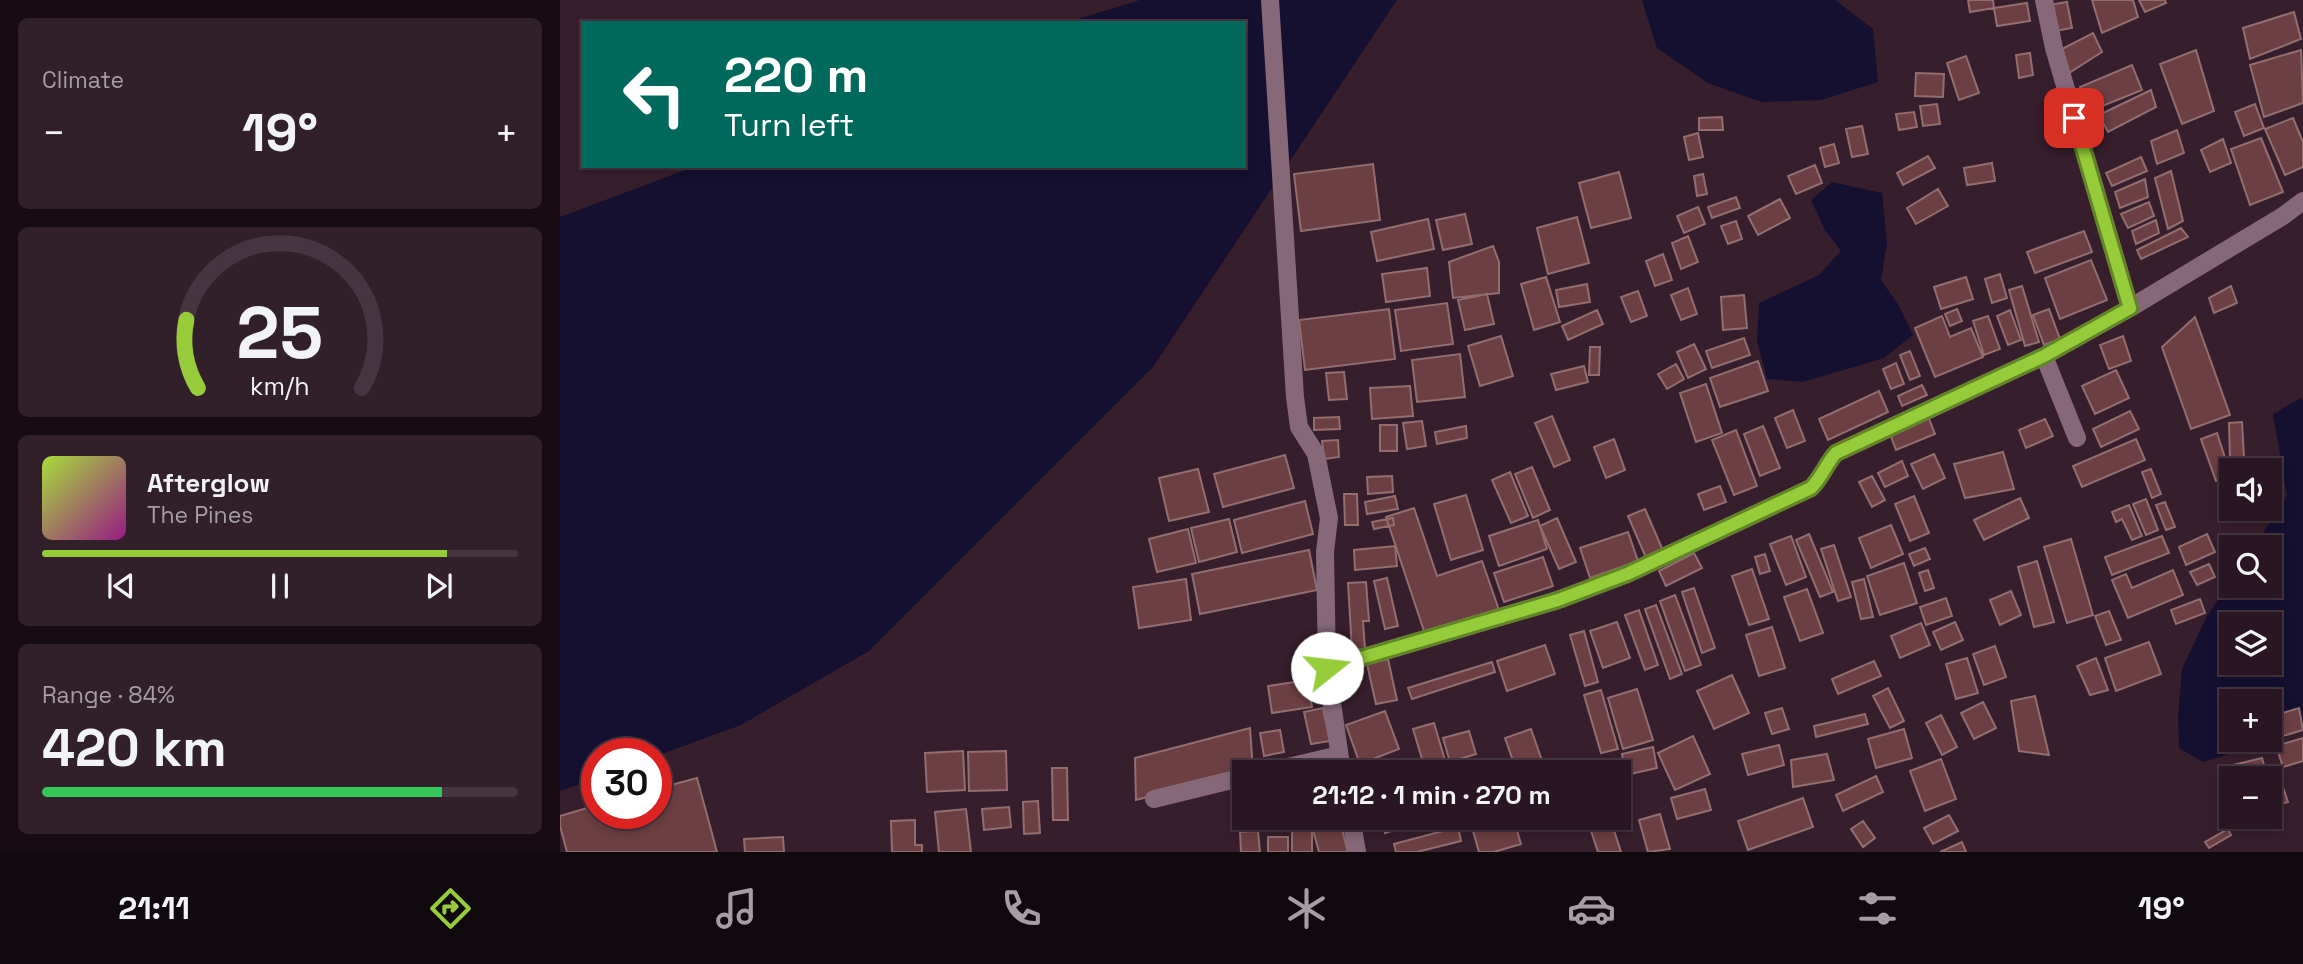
<!DOCTYPE html>
<html lang="en">
<head>
<meta charset="utf-8">
<style>
  body { margin:0; font-family:"Space Grotesk",sans-serif; background:#311f2a; color:#f1f3f6; height:100vh; display:flex; flex-direction:column; font-size:26px; white-space:nowrap }
  * { box-sizing:border-box; margin:0 }
  p { font-size:23px; color:#a59fa5 }
  .icon { flex:none; width:38px; height:38px; fill:none; stroke:currentColor; stroke-width:2; stroke-linecap:round; stroke-linejoin:round }
  .map { position:relative; flex:1; overflow:hidden }
  .side { display:flex; flex-direction:column; gap:18px; padding:18px; background:#170c13; width:560px }
  .side>* { flex:none }
  .guide { position:absolute; left:21px; top:21px; width:665px; height:147px; border-radius:0px; box-shadow:0 4px 10px #0003,0 0 0 2px #453540; background:#00695c; color:#fff; overflow:hidden }
  .buttons { position:absolute; left:1659px; top:458px; display:grid; gap:14px }
  .buttons a { display:grid; place-items:center; width:63px; height:63px; border-radius:0px; background:#291622; box-shadow:0 4px 10px #0003,0 0 0 2px #453540; font-size:35px }
  .speed { position:absolute; left:21px; top:738px; display:flex; gap:14px; font-size:35px; font-weight:700; text-align:center }
  .speed>* { display:grid; place-content:center; width:91px; height:91px; border-radius:50%; background:#291622; box-shadow:0 4px 10px #0003,0 0 0 2px #453540; line-height:1 }
  .speed .limit { border:10px solid #d22; background:#fff; color:#111 }
  .pin { position:absolute; display:grid; place-items:center; width:60px; height:60px; color:#fff; margin:-30px; border-radius:14px; box-shadow:0 4px 10px #0006 }
  .me { position:absolute; width:77px; margin:-38px; rotate:74deg; stroke-linejoin:round; filter:drop-shadow(0 0 5px #0008) }
  .turn { display:flex; align-items:center; gap:24px; height:147px; padding:0 28px; font-size:32px }
  .turn .icon { width:91px; height:91px; stroke-width:2.5 }
  .turn b { display:block; font-size:49px; line-height:60px }
  .big { font-size:52px; font-weight:600; line-height:1.1 }
  .side .card { flex:1; display:flex; flex-direction:column; justify-content:center; gap:10px; min-width:0; padding:0 24px; border-radius:10px; background:#311f2a }
  .side .dial { align-items:center; gap:0 }
  .dial svg { height:182px; overflow:visible; fill:none; stroke:#453540; stroke-width:7; stroke-linecap:round; text-anchor:middle }
  .dial text { fill:#f1f3f6; stroke:none }
  .song { display:flex; align-items:center; gap:21px }
  .cover { width:84px; height:84px; border-radius:10px; background:linear-gradient(135deg,hsl(80 70% 55%),hsl(310 70% 35%)) }
  .played { height:7px; border-radius:4px; background:linear-gradient(90deg,#96cc39 85%,#453540 85%) }
  .keys { display:flex; justify-content:space-around; direction:ltr }
  .heat { display:flex; justify-content:space-between; align-items:center; font-size:38px; direction:ltr }
  .charge { height:10px; border-radius:5px; background:linear-gradient(90deg,#34c759 84%,#453540 0) }
  .trip { position:absolute; left:672px; top:760px; width:399px; height:70px; border-radius:0px; background:#291622; box-shadow:0 4px 10px #0003,0 0 0 2px #453540; font-weight:600; line-height:70px; text-align:center }
  .dock { display:flex; height:112px; justify-content:space-around; align-items:center; background:#10090e; color:#a59fa5 }
  .dock .icon { width:49px; height:49px }
  .dock .on { color:#96cc39 }
  .dock b { font-size:32px; color:#f1f3f6 }
  main { display:flex; flex:1; min-height:0 }
  .map>svg:first-child { display:block }
  .water { fill:#150f30; fill-rule:evenodd }
  .building { fill:#6c3f44; stroke:#926e71; stroke-width:2 }
  .lines { fill:none; stroke-linecap:round; stroke-linejoin:round }
  .street { stroke:#866879; stroke-width:18 }
  .route-casing { stroke:#628525; stroke-width:18 }
  .route { stroke:#96cc39; stroke-width:12 }
</style>
</head>
<body>
<main>
<section class="side">
<div class="card"><p>Climate</p>
<div class="heat"><a>−</a><b class="big">19°</b><a>+</a></div>
</div>
<div class="card dial"><svg viewBox="0 0 100 80">
<path d="M14 69A42 42 0 1 1 86 69"/>
<path d="M14 69A42 42 0 0 1 9 39" stroke="#96cc39"/>
<text x="50" y="56" font-size="32" font-weight="700">25</text>
<text x="50" y="72" font-size="11">km/h</text>
</svg></div>
<div class="card">
<div class="song"><i class="cover"></i><div><b>Afterglow</b><p>The Pines</p></div></div>
<div class="played"></div>
<div class="keys"><svg class="icon" aria-label="previous" viewBox="0 0 24 24"><path d="M18 5L8 12l10 7zM5 5v14"/></svg><svg class="icon" aria-label="pause" viewBox="0 0 24 24"><path d="M8 5v14M16 5v14"/></svg><svg class="icon" aria-label="next" viewBox="0 0 24 24"><path d="M6 5l10 7-10 7zM19 5v14"/></svg></div>
</div>
<div class="card"><p>Range · 84%</p><b class="big">420 km</b><div class="charge"></div></div>
</section>
<div class="map">
<svg width="1743" height="852" viewBox="0 0 1743 852">
  <rect width="100%" height="100%" fill="#371e2d"/>
  <path class="water" d="M580 0H837L593 367 309 651 181 725 96 756 37 754V778L0 791V217L136 166H684V23H505Z
    M1082 0H1275L1313 29 1318 82 1261 100 1201 102 1148 83 1097 48Z
    M1272 182 1322 193 1327 243 1321 280 1339 306 1353 335 1324 358 1243 382 1207 379 1197 341 1199 303 1259 275 1281 251 1265 230 1251 200Z
    M1741 398 1743 400V731L1643 762 1619 748 1618 717 1622 669 1647 616 1671 580V586H1710V548H1693L1727 496 1713 414ZM1671 625H1710V663H1671ZM1671 702H1710V740H1671Z"/>
  <path class="building" d="M1408 0H1433L1434 8 1410 12Z
    M1532 0H1573L1578 17 1542 33Z
    M1579 0H1605L1606 3 1585 12Z
    M1507 2 1512 28 1494 31 1489 5Z
    M1467 3 1470 21 1437 26 1434 8Z
    M1734 12 1741 39 1690 59 1683 28Z
    M1533 33 1542 52 1509 73 1500 50Z
    M1636 50 1654 111 1622 124 1600 64Z
    M1741 50 1743 103 1704 117 1690 65Z
    M1470 53 1473 75 1459 78 1456 55Z
    M1406 56 1419 93 1399 100 1387 63Z
    M1572 65 1582 90 1530 111 1520 87Z
    M1356 73 1384 74 1383 97 1355 96Z
    M1591 90 1596 107 1548 132 1539 115Z
    M1377 104 1380 124 1363 126 1360 106Z
    M1695 104 1704 128 1684 136 1675 112Z
    M1354 112 1357 127 1339 130 1336 114Z
    M1162 117 1163 130H1139V118Z
    M1733 118 1743 142V167L1725 175 1705 129Z
    M1302 126 1308 154 1292 157 1286 129Z
    M1617 130 1624 153 1597 164 1591 141Z
    M1138 133 1143 157 1129 160 1124 137Z
    M1701 138 1723 192 1690 205 1671 149Z
    M1663 139 1671 163 1650 172 1641 150Z
    M1274 144 1279 163 1265 167 1260 148Z
    M1368 156 1375 168 1343 185 1337 173Z
    M1581 157 1587 171 1552 186 1546 173Z
    M1432 163 1435 181 1407 185 1404 168Z
    M813 164 820 220 741 231 734 174Z
    M1255 165 1262 183 1236 194 1228 176Z
    M1611 171 1623 221 1608 229 1595 178Z
    M1059 172 1071 218 1031 228 1019 183Z
    M1143 174 1147 194 1137 196 1134 176Z
    M1585 179 1588 197 1560 208 1555 192Z
    M1378 189 1388 206 1356 224 1347 208Z
    M1176 197 1180 208 1152 218 1148 207Z
    M1220 199 1230 218 1198 235 1188 216Z
    M1589 202 1594 216 1568 228 1561 214Z
    M1138 207 1145 224 1124 233 1117 216Z
    M905 214 912 244 883 250 876 220Z
    M1017 217 1029 263 988 274 977 228Z
    M868 219 874 249 817 261 811 232Z
    M1596 220 1599 233 1576 244 1572 231Z
    M1176 221 1182 239 1168 244 1161 226Z
    M1621 228 1628 237 1581 259 1577 250Z
    M1524 231 1532 252 1475 273 1467 252Z
    M1128 236 1138 262 1121 269 1112 243Z
    M933 246 939 262V293L893 298 889 262Z
    M1103 254 1112 280 1095 286 1086 261Z
    M1531 260 1547 300 1500 319 1485 278Z
    M867 268 870 296 826 302 822 274Z
    M1440 274 1447 298 1432 303 1425 279Z
    M986 277 1000 322 974 330 961 284Z
    M1406 277 1413 299 1381 309 1374 287Z
    M1027 284 1030 302 999 307 996 290Z
    M1462 286 1479 342 1465 346 1449 290Z
    M1671 286 1677 303 1654 313 1649 298Z
    M1128 288 1137 314 1121 320 1111 295Z
    M1078 291 1087 316 1071 322 1061 297Z
    M927 294 934 324 905 330 898 300Z
    M1184 295 1187 328 1163 330 1161 297Z
    M887 303 893 344 841 351 835 310Z
    M829 309 835 359 745 370 739 320Z
    M1397 309 1402 321 1390 326 1385 314Z
    M1489 309 1500 339 1484 345 1473 315Z
    M1037 310 1043 324 1008 340 1002 326Z
    M1450 310 1461 340 1448 345 1437 316Z
    M1382 316 1390 337 1411 328 1423 357 1375 377 1355 328Z
    M1428 316 1440 349 1424 355 1413 321Z
    M1635 317 1670 415 1631 429 1602 347Z
    M941 336 953 376 920 386 908 346Z
    M1563 336 1571 361 1549 369 1540 345Z
    M1184 338 1190 355 1152 368 1146 351Z
    M1134 344 1146 369 1128 378 1117 352Z
    M1030 347H1040L1039 375H1029Z
    M1350 351 1360 376 1350 380 1340 355Z
    M900 354 905 397 857 402 852 360Z
    M1198 361 1208 391 1160 407 1150 378Z
    M1336 363 1344 384 1331 389 1323 369Z
    M1116 364 1124 379 1107 389 1098 374Z
    M1024 366 1028 382 996 390 991 374Z
    M1556 370 1569 398 1535 414 1522 386Z
    M784 372 787 399 769 400 766 373Z
    M1146 384 1162 433 1136 442 1120 393Z
    M1362 385 1367 395 1342 406 1338 396Z
    M850 386 853 416 812 419 810 388Z
    M1319 391 1328 412 1268 440 1259 419Z
    M1233 410 1245 441 1227 448 1215 418Z
    M1570 411 1579 429 1541 447 1533 429Z
    M992 416 1010 460 994 467 975 423Z
    M1368 416 1375 434 1336 450 1329 431Z
    M779 417 780 429 754 430V418Z
    M1485 419 1493 436 1466 448 1459 430Z
    M862 421 866 446 847 449 843 423Z
    M1682 422 1684 457 1670 458 1669 423Z
    M820 425H837V451H820Z
    M906 426 907 438 877 444 875 432Z
    M1203 426 1220 468 1200 476 1184 434Z
    M1176 430 1197 486 1174 495 1152 440Z
    M1657 433 1671 476 1656 481 1641 439Z
    M1054 439 1065 470 1046 478 1034 447Z
    M1576 439 1585 460 1522 487 1513 466Z
    M778 440 779 457 764 459 762 441Z
    M1443 452 1454 489 1405 498 1394 464Z
    M1374 454 1385 478 1363 489 1351 464Z
    M725 455 734 488 663 507 654 474Z
    M1342 461 1348 476 1325 487 1318 473Z
    M972 467 990 510 973 518 955 474Z
    M638 469 649 512 609 521 599 478Z
    M1591 469 1601 494 1592 498 1582 472Z
    M950 472 968 516 951 523 932 480Z
    M832 476 833 492 808 494 807 477Z
    M1312 476 1325 500 1312 507 1299 482Z
    M1160 486 1166 502 1144 510 1138 494Z
    M784 494H797L798 525H785Z
    M906 495 923 550 891 560 874 504Z
    M835 496 838 509 807 514 805 502Z
    M1354 496 1369 533 1350 541 1335 504Z
    M1460 498 1469 518 1424 540 1414 520Z
    M1586 499 1598 530 1586 535 1573 504Z
    M745 501 753 534 682 553 674 520Z
    M1605 502 1615 527 1606 530 1596 505Z
    M1569 505 1582 536 1572 540 1562 519 1556 522 1552 512Z
    M854 508 877 576 922 561 939 610 865 634 826 517Z
    M1085 509 1104 553 1087 560 1068 516Z
    M833 518 834 525 814 529 812 522Z
    M997 518 1016 562 999 569 980 526Z
    M669 519 677 552 639 562 631 528Z
    M978 520 987 549 939 566 929 536Z
    M1331 525 1343 554 1311 568 1299 538Z
    M628 529 636 563 597 572 589 539Z
    M1068 532 1078 561 1030 578 1020 548Z
    M1249 534 1273 592 1260 597 1236 540Z
    M1647 534 1655 552 1626 565 1619 547Z
    M1231 536 1246 577 1226 585 1210 544Z
    M1602 536 1609 553 1552 575 1545 557Z
    M1511 539 1533 615 1507 623 1484 547Z
    M1274 545 1291 597 1278 601 1261 549Z
    M835 546 837 566 795 570 794 550Z
    M1365 548 1370 559 1354 566 1349 554Z
    M749 550 757 590 640 614 632 574Z
    M1134 553 1142 568 1106 586 1099 571Z
    M1205 554 1210 571 1200 574 1195 557Z
    M983 557 993 586 944 602 934 573Z
    M1477 561 1494 622 1474 627 1458 567Z
    M1344 563 1357 603 1320 615 1307 576Z
    M1649 564 1655 577 1637 585 1630 572Z
    M1192 569 1209 619 1189 625 1172 576Z
    M1368 570 1374 588 1365 591 1359 573Z
    M1613 570 1623 595 1568 618 1552 580 1566 574 1572 588Z
    M827 578 838 626 825 629 814 581Z
    M626 579 631 620 579 628 573 587Z
    M1304 579 1313 617 1301 619 1292 582Z
    M806 582 809 621H803L805 649 792 650 788 583Z
    M1134 588 1155 648 1142 653 1122 592Z
    M1247 589 1263 633 1240 641 1224 597Z
    M1451 591 1461 615 1440 625 1430 600Z
    M1115 595 1141 665 1125 671 1100 601Z
    M1386 598 1392 616 1366 625 1360 607Z
    M1640 599 1645 613 1616 624 1611 610Z
    M1096 605 1122 674 1110 679 1085 609Z
    M1079 610 1098 665 1085 670 1065 615Z
    M1549 611 1561 640 1546 645 1535 616Z
    M1057 622 1070 658 1043 668 1030 631Z
    M1395 622 1403 640 1381 650 1373 632Z
    M1361 623 1370 645 1340 658 1331 636Z
    M1212 627 1225 668 1199 676 1186 635Z
    M1024 631 1038 682 1025 686 1010 635Z
    M1589 642 1601 674 1556 691 1545 658Z
    M985 645 995 674 947 691 937 661Z
    M1435 646 1446 677 1424 685 1413 654Z
    M1407 658 1418 693 1396 699 1386 664Z
    M1536 658 1548 690 1530 695 1517 666Z
    M828 659 837 700 816 704 807 664Z
    M1314 661 1321 676 1278 694 1272 679Z
    M932 662 935 672 852 699 848 688Z
    M1172 675 1189 713 1154 729 1137 691Z
    M748 680 752 707 712 713 708 686Z
    M1328 688 1344 721 1330 728 1313 696Z
    M1077 689 1093 740 1063 749 1048 698Z
    M1041 690 1058 749 1041 753 1024 695Z
    M1475 696 1489 755 1459 751 1451 701Z
    M1423 702 1436 728 1414 739 1401 713Z
    M763 708 770 741 751 744 744 712Z
    M1222 708 1229 729 1212 734 1205 713Z
    M1739 708 1743 730 1710 740V717Z
    M825 711 839 749 800 764 786 725Z
    M1305 714 1308 724 1256 737 1254 726Z
    M1381 715 1397 747 1382 755 1366 723Z
    M874 723 887 767 866 772 853 729Z
    M690 728 693 770 576 800 575 758Z
    M971 729 986 772H957L945 738Z
    M1344 729 1352 758 1316 768 1308 739Z
    M720 730 724 752 704 756 700 733Z
    M909 731 916 754 890 762 883 738Z
    M1133 736 1150 774 1115 790 1098 753Z
    M1743 738V761L1723 767 1716 746Z
    M1219 745 1224 765 1188 775 1182 754Z
    M1093 747 1097 768 1066 775 1062 754Z
    M403 751 405 790 367 792 365 753Z
    M446 751 447 790 409 791 408 752Z
    M1267 754 1274 780 1233 787 1231 760Z
    M1702 758 1706 772 1677 779 1673 765Z
    M1381 759 1396 799 1365 811 1350 771Z
    M1057 762 1069 804 1059 807V772H1040L1039 768Z
    M492 768H507L508 820H493Z
    M1316 776 1323 792 1283 811 1276 795Z
    M137 778 157 852H7L0 826V816L37 805V814H96V789Z
    M1721 781 1728 802 1710 807V784Z
    M1145 789 1151 810 1117 819 1111 798Z
    M1243 798 1253 827 1188 850 1178 821Z
    M478 801 480 833 464 834 463 802Z
    M449 807 451 827 424 830 422 809Z
    M406 809 411 852H379L375 812Z
    M1100 814 1110 849 1088 852 1079 820Z
    M1389 815 1398 831 1373 844 1364 828Z
    M755 817H779L788 852H759L750 819Z
    M828 817H857L858 823 825 833 821 819Z
    M909 817H953L961 844 934 852H919Z
    M355 820V845H362V852H332L331 821Z
    M1303 821 1315 838 1303 847 1291 829Z
    M1052 824 1061 852H1038L1031 831Z
    M898 827 901 841 857 852H836L834 844Z
    M1668 829 1671 835 1649 848 1645 842Z
    M698 831 700 852H681L680 832Z
    M732 831H752V852H732Z
    M223 837 224 852H185L184 839Z
    M708 837H728V852H708Z
    M1402 842 1406 852H1380Z"/>
  <g class="lines">
    <path class="street" d="M710 0 735 397 739 427 756 454 769 518 765 552 767 668 782 772
      M1484 0 1494 48 1570 308
      M1484 356 1517 438
      M767 668 998 600 1067 574 1251 488C1262 477 1266 464 1276 453L1484 356 1570 308 1723 216 1743 201
      M707 772 779 755
      M594 799 684 777
      M791 817 797 852"/>
  </g>
  <g class="lines">
    <defs>
      <path id="route" d="M767 668 998 600 1067 574 1251 488C1262 477 1266 464 1276 453L1484 356 1570 308 1514 118"/>
    </defs>
    <use href="#route" class="route-casing"/>
    <use href="#route" class="route"/>
  </g>
</svg>
<div class="buttons">
<a><svg class="icon" aria-label="sound" viewBox="0 0 24 24"><path d="M4 9h4l5-4v14l-5-4H4zM17 9q2 3 0 6"/></svg></a>
<a><svg class="icon" aria-label="search" viewBox="0 0 24 24"><circle cx="10" cy="10" r="6"/><path d="M15 15l6 6"/></svg></a>
<a><svg class="icon" aria-label="layers" viewBox="0 0 24 24"><path d="M12 4l9 5-9 5-9-5zM3 14l9 5 9-5"/></svg></a>
<a>+</a>
<a>−</a>
</div>
<div class="speed"><div class="limit">30</div></div>
<div class="pin" style="left:1514px;top:118px;background:#d93025"><svg class="icon" aria-label="arrive" viewBox="0 0 24 24"><path d="M6 21V4h12l-3 4 3 4H6"/></svg></div>
<svg class="me" style="left:767px;top:668px" viewBox="-20 -20 40 40"><circle r="19" fill="#fff"/><path d="M0-13L10 11 0 6-10 11z" fill="#96cc39"/></svg>
<div class="trip">21:12 · 1 min · 270 m</div>
<div class="guide">
<div class="turn"><svg class="icon" aria-label="left" viewBox="0 0 24 24"><path d="M17 20v-9H6M10 6l-5 5 5 5"/></svg><div><b>220 m</b>Turn left</div></div>
</div>
</div>
</main>
<nav class="dock">
<b>21:11</b>
<svg class="icon on" aria-label="directions" viewBox="0 0 24 24"><path d="M12 3l9 9-9 9-9-9zM9 14v-3h6M13 9l2 2-2 2"/></svg>
<svg class="icon" aria-label="music" viewBox="0 0 24 24"><path d="M9 18V5l10-2v13"/><circle cx="6" cy="18" r="3"/><circle cx="16" cy="16" r="3"/></svg>
<svg class="icon" aria-label="phone" viewBox="0 0 24 24"><path d="M5 4h4l2 5-3 2q2 4 5 5l2-3 5 2v4C11 20 4 13 5 4z"/></svg>
<svg class="icon" aria-label="climate" viewBox="0 0 24 24"><path d="M12 3v18M4 7l16 10M4 17L20 7"/></svg>
<svg class="icon" aria-label="car" viewBox="0 0 24 24"><path d="M5 17H2v-5l4-1 3-4h7l3 4 3 1v5h-3M9 17h6M6 11h13"/><circle cx="7" cy="17" r="2"/><circle cx="17" cy="17" r="2"/></svg>
<svg class="icon" aria-label="filters" viewBox="0 0 24 24"><path d="M4 7h16M4 17h16"/><circle cx="9" cy="7" r="2"/><circle cx="15" cy="17" r="2"/></svg>
<b>19°</b>
</nav>
</body>
</html>
